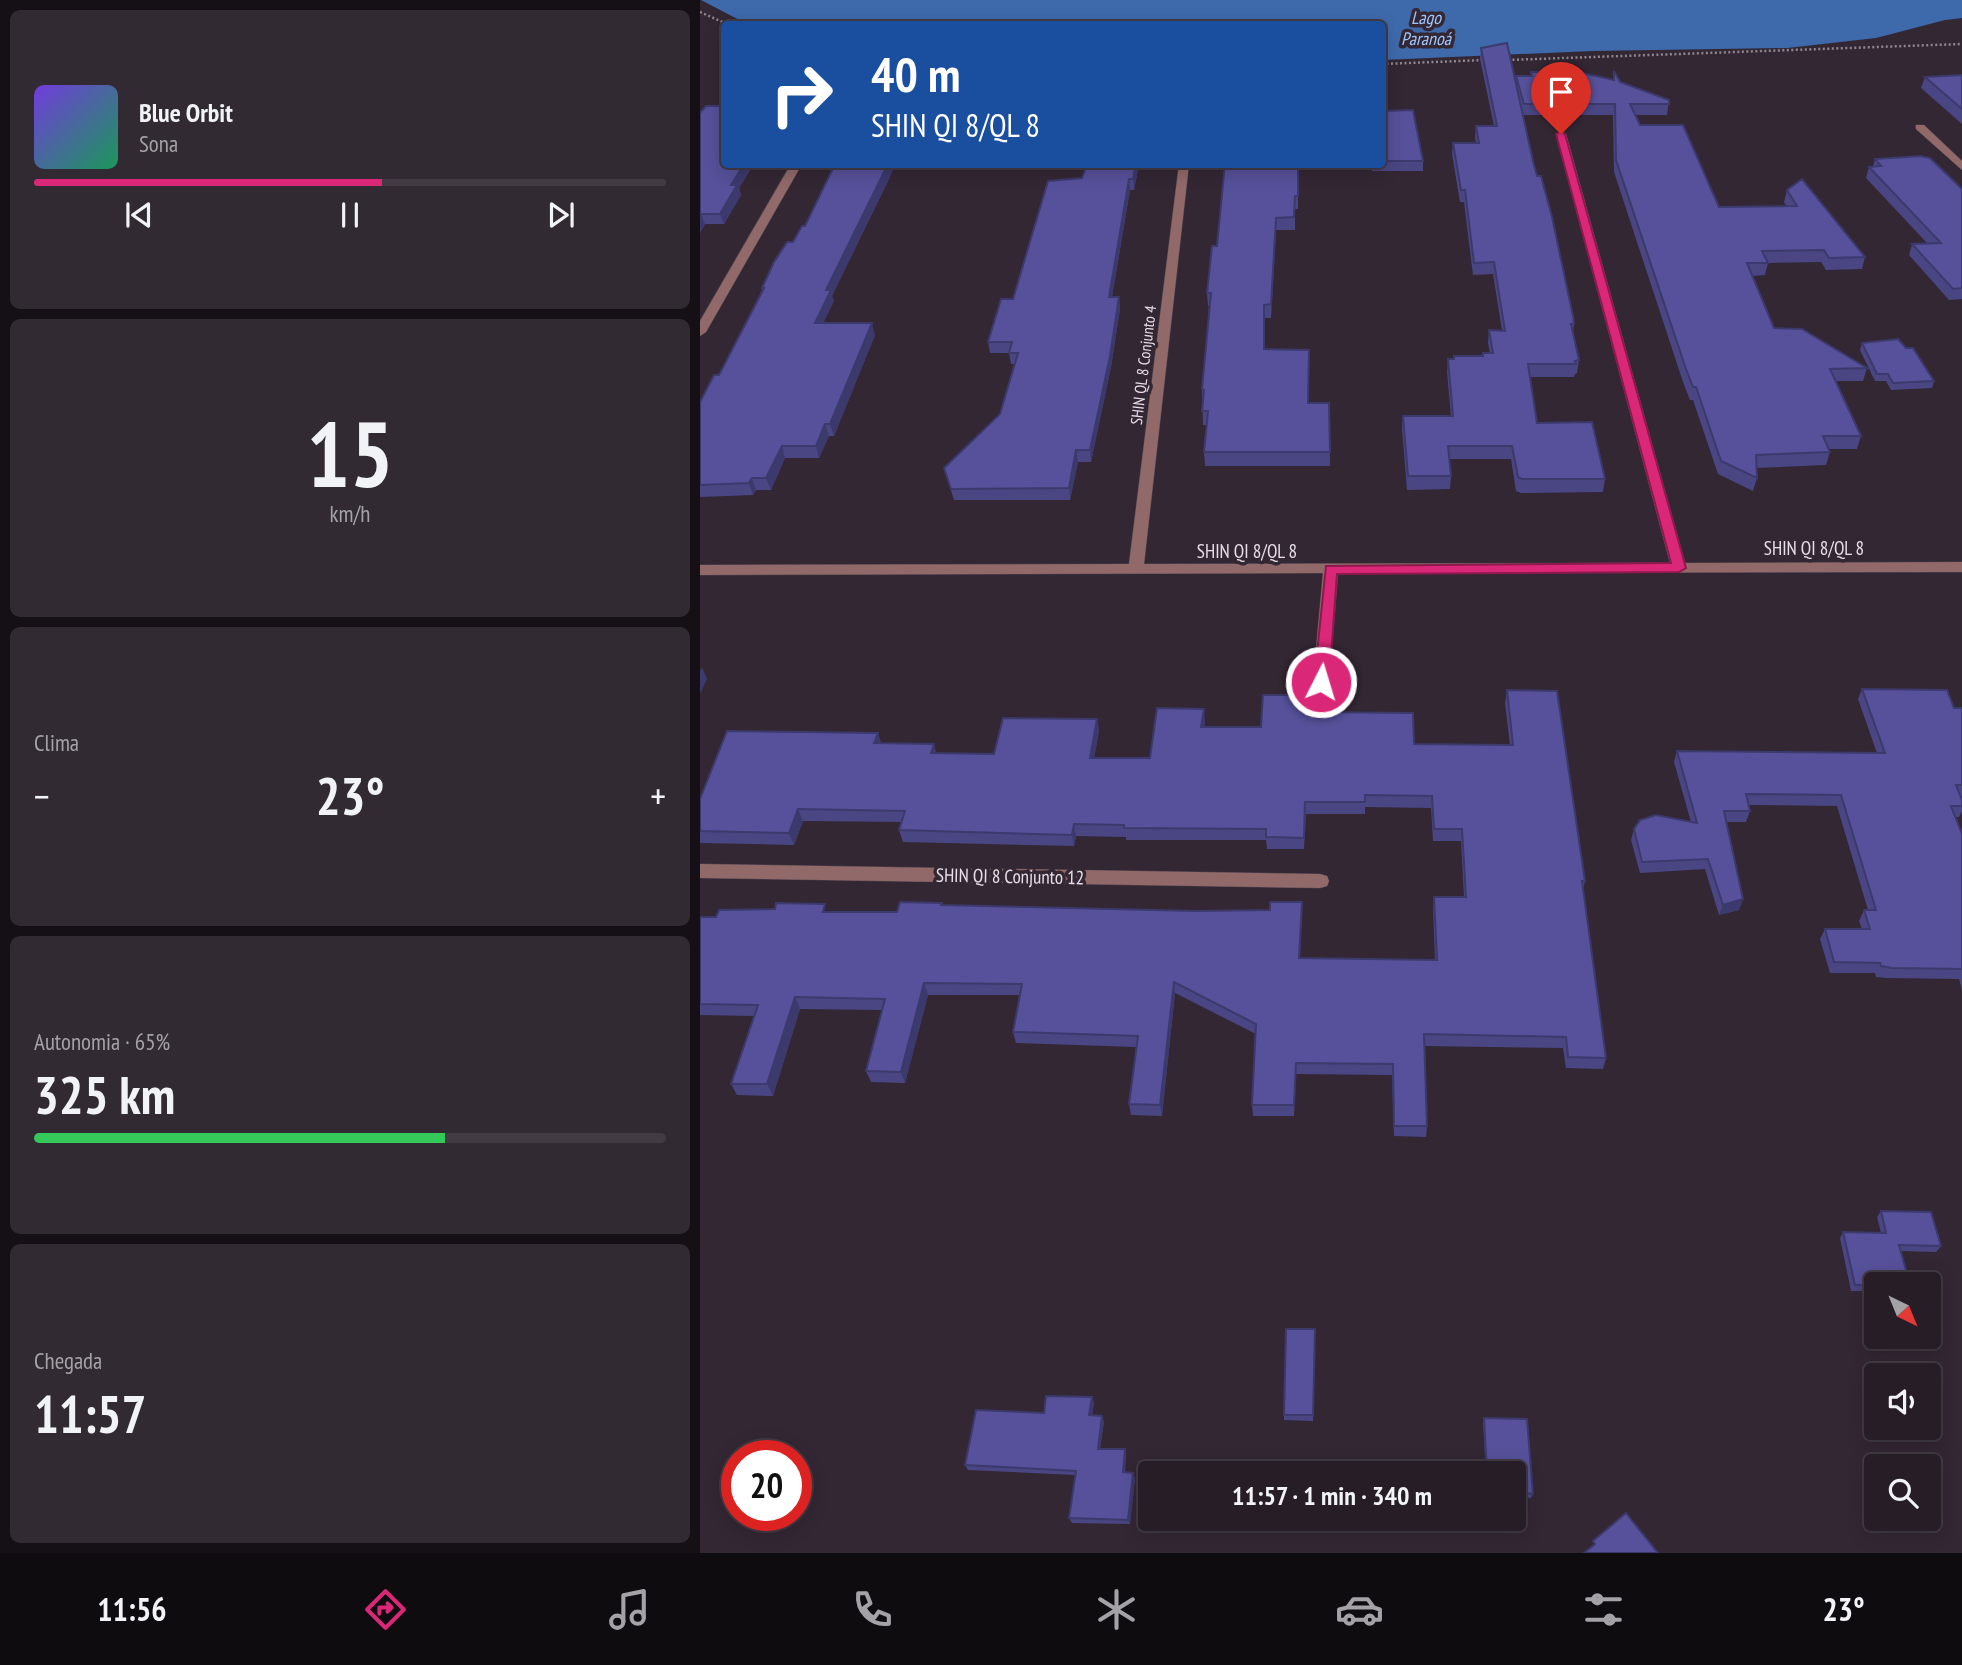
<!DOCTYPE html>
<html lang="pt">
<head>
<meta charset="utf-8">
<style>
  body { margin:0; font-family:"PT Sans Narrow",sans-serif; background:#322a33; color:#f1f3f6; height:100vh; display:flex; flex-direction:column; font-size:26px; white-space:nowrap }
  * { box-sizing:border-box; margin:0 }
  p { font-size:23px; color:#a4a2a7 }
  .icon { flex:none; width:38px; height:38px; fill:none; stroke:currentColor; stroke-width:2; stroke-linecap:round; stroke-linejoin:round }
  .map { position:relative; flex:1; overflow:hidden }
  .sheet { display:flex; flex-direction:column; gap:10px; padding:10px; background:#151015; width:700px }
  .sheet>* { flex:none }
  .hud { position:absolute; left:21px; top:21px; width:665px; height:147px; border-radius:7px; box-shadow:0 4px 18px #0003,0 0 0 2px #423b44; background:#1a4fa0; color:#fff; overflow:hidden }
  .needle { width:46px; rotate:137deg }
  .tools { position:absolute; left:1164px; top:1272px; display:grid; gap:14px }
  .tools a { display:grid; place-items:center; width:77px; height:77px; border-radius:7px; background:#261d27; box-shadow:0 4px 18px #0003,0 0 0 2px #423b44; font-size:35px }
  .speed { position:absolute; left:21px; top:1440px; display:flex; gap:14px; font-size:35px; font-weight:700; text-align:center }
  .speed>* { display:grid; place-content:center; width:91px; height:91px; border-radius:50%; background:#261d27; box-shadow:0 4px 18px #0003,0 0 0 2px #423b44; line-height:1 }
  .speed .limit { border:10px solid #d22; background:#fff; color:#111 }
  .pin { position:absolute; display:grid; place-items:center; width:60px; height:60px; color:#fff; margin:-72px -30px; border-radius:50% 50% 50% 0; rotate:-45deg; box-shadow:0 0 7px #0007 }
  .pin .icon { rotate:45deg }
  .me { position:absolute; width:77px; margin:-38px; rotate:5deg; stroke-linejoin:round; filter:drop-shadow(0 0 5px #0008) }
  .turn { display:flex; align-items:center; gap:24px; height:147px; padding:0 35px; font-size:32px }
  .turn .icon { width:91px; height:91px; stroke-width:2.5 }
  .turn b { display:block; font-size:49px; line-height:60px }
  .big { font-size:52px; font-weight:600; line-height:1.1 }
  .sheet .card { flex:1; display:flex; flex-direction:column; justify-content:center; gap:10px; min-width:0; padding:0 24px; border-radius:10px; background:#322a33 }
  .sheet .dial { align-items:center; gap:0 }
  .dial b { font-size:91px; line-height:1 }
  .song { display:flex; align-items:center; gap:21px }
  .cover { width:84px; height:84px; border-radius:10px; background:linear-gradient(135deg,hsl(260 70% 55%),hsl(150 70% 35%)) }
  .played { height:7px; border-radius:4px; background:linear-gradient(90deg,#db2777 55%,#423b44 55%) }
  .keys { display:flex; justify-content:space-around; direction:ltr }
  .heat { display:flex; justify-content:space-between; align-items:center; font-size:38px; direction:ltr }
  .charge { height:10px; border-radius:5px; background:linear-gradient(90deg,#34c759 65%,#423b44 0) }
  .trip { position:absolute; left:438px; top:1461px; width:388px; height:70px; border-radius:7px; background:#261d27; box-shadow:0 4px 18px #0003,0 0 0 2px #423b44; font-weight:600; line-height:70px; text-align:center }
  .menu { display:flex; height:112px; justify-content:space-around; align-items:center; background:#0f0c10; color:#a4a2a7 }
  .menu .icon { width:49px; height:49px }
  .menu .active { color:#db2777 }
  .menu b { font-size:32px; color:#f1f3f6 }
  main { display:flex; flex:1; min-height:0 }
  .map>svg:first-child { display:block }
  .water { fill:#3e6aac }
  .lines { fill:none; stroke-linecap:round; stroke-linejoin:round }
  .minor-casing { stroke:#504451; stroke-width:1 }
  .path { stroke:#908690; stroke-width:2.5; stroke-dasharray:2 2.5; stroke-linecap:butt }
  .minor { fill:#916968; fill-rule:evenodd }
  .wall { fill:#4a4684 }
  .shaded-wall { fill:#3c396c }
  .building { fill:#56519a; stroke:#3c396c; stroke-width:2 }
  .route { fill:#db2777; stroke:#8e194d; stroke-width:2 }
  .labels { text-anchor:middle; stroke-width:7; stroke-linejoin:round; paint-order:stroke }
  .far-street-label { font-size:16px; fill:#e7dfe7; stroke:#332734 }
  .far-water-label { font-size:18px; font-style:italic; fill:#a0c5fc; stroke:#332734 }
  .street-label { font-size:19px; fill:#e7dfe7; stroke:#332734 }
</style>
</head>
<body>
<main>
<section class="sheet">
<div class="card">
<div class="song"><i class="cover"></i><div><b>Blue Orbit</b><p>Sona</p></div></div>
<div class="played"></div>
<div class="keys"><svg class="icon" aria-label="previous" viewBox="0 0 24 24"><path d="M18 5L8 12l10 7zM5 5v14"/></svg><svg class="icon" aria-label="pause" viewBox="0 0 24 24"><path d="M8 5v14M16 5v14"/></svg><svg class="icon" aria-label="next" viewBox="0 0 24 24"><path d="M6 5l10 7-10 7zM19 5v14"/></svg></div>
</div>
<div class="card dial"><b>15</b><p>km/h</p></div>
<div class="card"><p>Clima</p>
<div class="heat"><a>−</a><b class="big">23°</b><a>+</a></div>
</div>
<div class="card"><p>Autonomia · 65%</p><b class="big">325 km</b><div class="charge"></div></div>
<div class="card"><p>Chegada</p><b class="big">11:57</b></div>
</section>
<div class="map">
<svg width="1262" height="1553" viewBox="0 0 1262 1553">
  <rect width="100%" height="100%" fill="#332734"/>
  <path class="water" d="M1 0H1262V18L1245 20 1176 38 1087 48 892 51 683 60 682 24H47Z"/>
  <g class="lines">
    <defs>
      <path id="minor" d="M1216 125H1224L1262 161V170L1216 129Z
        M861 131 866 134 985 563 1262 562V572L638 573 629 682 621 688 613 682 623 573 0 575V565L429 564 479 164H489L444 564 970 563 856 134Z
        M91 164H102L6 332 0 336V321Z
        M0 864 620 874 627 876 629 881 627 886 620 888 0 878Z"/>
    </defs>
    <use href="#minor" class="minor-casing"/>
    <path class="path" d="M0 12 27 24
      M808 60 1262 44
      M682 64 785 60"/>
    <use href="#minor" class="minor"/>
  </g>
  <path class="wall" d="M781 48 815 80 816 76H831V72L913 80 914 71 920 82 969 100 967 115H935L940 125 1019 207H1087L1084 202 1087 190 1165 257 1162 269 1126 270 1121 262 1068 263 1065 275 1052 276 1074 328 1167 368 1163 381H1136L1161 436 1157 449H1129L1130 452 1126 465 1056 468 1057 478 1053 491 1018 474 993 400H990L983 382 914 172 913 115H823L833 161 874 324 873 331 879 360 877 373 875 374 874 377H830L837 423 905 479 903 492 821 493 816 491 811 459H749L751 476 750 489 707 490 702 429 703 416H751L747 372 748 359 782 356 783 353H790L788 343 789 330H802L793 274 773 275 764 202H760L752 154 753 143H776L775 137 776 126H794L780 59Z
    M1262 75V124L1221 88 1225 77Z
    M685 111 723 161V171H672V164H682V113H685Z
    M0 113 24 164H54L39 188 41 195 24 224H5L0 233Z
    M1175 159 1262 189V299L1249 300 1209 255 1212 244 1227 243 1166 178 1169 167H1173Z
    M135 164H195L189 179 132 296 134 301 123 323 175 335 134 436H129L119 458H85L71 490H56L53 495 0 497V402L19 375 62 291V288L105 226Z
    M439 164 434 190H430L412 297H419L420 309 411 367 391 462H378L370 500H254L244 468 300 414 314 364H311L309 353H290L288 342 382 178 393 167Z
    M598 164V209H595V230H576L571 318H564L565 349 608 403H629L630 466H505L504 452 507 425H503L502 389 509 306H508L507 293 517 246Z
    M1162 343 1234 381 1232 388 1191 390 1186 381H1175L1160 350Z
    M1162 689 1254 708H1262V796H1261L1262 800V811L1259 817H1256L1262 834V990L1259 979 1187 978 1176 977 1175 973H1130L1120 939 1125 929H1162L1159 921 1164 910H1168L1137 806 1048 805 1050 811 1046 822H1026L1043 899 1039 910 1019 915 1005 869 940 873 931 840 934 829 991 822 974 762 977 751 1177 753 1158 699Z
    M807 690 885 881 883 891 906 1058 903 1069 866 1068 863 1048 725 1046 727 1126 726 1137 694 1136 692 1075 596 1074 594 1116H553L552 1105 556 1034 475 993 462 1116 431 1115 429 1104 436 1047 316 1043 313 1032 320 995H228L205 1083 171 1082 166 1071 182 1010 100 1009 73 1096 37 1095 31 1084 54 1016 0 1015V917H16L128 912H197L243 905 602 914 600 958 735 960 733 908 734 897H764L761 841H733L731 808 665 807V814H606L604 849H567L566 840H426V837L376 836 374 846 203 842 199 830 202 822 103 821 94 845 0 843V799L181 744 237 754H294L397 719 399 731 394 758H450L505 721 504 727H561L609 712 714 744 810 745 805 703Z
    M1181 1211 1241 1246 1236 1252 1201 1251 1176 1284V1291H1151L1140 1238 1143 1232 1181 1233 1177 1217Z
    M615 1329 613 1421 584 1420V1415Z
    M392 1397 394 1403 392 1415 404 1421 400 1449 426 1454 425 1473 435 1478 430 1524 372 1523 369 1518 375 1475 268 1470 265 1465 344 1413Z
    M784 1418 833 1494 831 1498 814 1497V1474H786L783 1423Z"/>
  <path class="shaded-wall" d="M44 164H54L39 188 41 195 24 224 20 214 31 185Z
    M188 164H195L189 179 132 296 134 301 118 334 115 323 126 290Z
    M436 164H439L434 190 433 179Z
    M429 179 430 190 410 309 409 297Z
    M1 214 5 224 0 233V216Z
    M576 218V230L571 318V304Z
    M419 297 420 309 411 367 391 462 390 450Z
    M172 323 175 335 134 436 130 424Z
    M125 424 129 436 119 458 116 446Z
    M82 446 85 458 71 490 66 478Z
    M376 450 378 462 370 500 369 488Z
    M52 478 56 490 53 495 49 483Z
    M2 667 7 679 0 694V671Z
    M504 709 505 721 502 739 501 727Z
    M397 719 399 731 392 770 390 758Z
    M178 733 182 745 174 743Z
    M234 744 237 756 231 753Z
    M98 809 103 821 94 845 89 833Z
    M374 824 376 836 374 846 372 835Z
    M1043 899 1039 910 1019 915 1023 905Z
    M474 982 475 993 462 1116 460 1105Z
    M224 983 228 995 205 1083 201 1072Z
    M95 997 100 1009 73 1096 67 1084Z
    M392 1397 394 1403 391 1420 389 1415Z
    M402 1416 404 1421 399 1454 398 1449Z
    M425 1449 426 1454 424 1477 423 1472Z
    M433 1473 435 1478 430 1524 428 1520Z"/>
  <path class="building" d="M807 43 833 161 837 176H841L852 217 873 316 874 324H871L879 360 875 361 876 364H828L837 423 892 422 905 479H822L818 477 812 446H748L751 476H708L703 416H753L748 359H754V356H783V353H793L789 330 805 331 794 262 774 263 765 190H761L753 143H779L776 126H797L781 48Z
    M914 71 920 82 969 100V104H930L940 125H983L1019 207 1097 206 1087 190 1102 179 1165 257 1129 258 1124 250 1062 251 1068 263H1047L1074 328 1102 329 1167 368 1130 369 1161 436H1123L1130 452 1056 455 1057 478 1021 461 996 387H993L986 369 916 160 915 104H824L816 76H832L831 72H878L914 80Z
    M1262 75V109L1225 77Z
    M6 106H24V164H44L31 185H37L20 214H1L0 216V113Z
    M713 110 723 161H682V113H685V111Z
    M1220 156 1230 158 1262 189V288L1253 289 1212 244 1241 243 1169 167 1181 166 1175 159Z
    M135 164H188L126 290H131L115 323H172L130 424H125L116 446H82L66 478H52L49 483 0 485V402L14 375H19L64 288H62L74 262 87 242H93L102 226H105Z
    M394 164H436L433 179H429L409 297H419L410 356 390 450H376L369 488 251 489 244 468 300 414 318 353H309L312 342H288L301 299H313L348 181 382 178 386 167H393Z
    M525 164H598V196H595L594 217 576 218 571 304 564 305V349L609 350 608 403H629L630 452H504L508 411H502L504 390 502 389 511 293H507L512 246H517Z
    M1198 339 1206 348H1213L1234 381 1193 383 1188 374H1177L1162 343Z
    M1162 689 1247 690 1254 708H1262V785H1256L1262 800V806H1251L1262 834V969L1192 968 1181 966 1180 963 1134 962 1125 929H1170L1164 910H1176L1141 795 1046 794 1050 811H1024L1043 899 1023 905 1008 859 942 862 934 829 940 820 956 815 997 823 977 751 1185 753Z
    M807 690 857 691 885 881H882L906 1058 868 1057 866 1037 724 1034 727 1126H694L693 1064 596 1063 594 1105H552L556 1024 474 982 460 1105 429 1104 438 1036 313 1032 322 984 224 983 201 1072 166 1071 185 999 95 997 67 1084H31L58 1005 0 1004V917H16L19 910 75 909 76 903 125 904 123 912H197L200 902 242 903 241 905 496 911 570 910V902H602L599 958 737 960 734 897H766L762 829H734L732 796 665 795V802H605L604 838 566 837V829L424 828V825L374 824 372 835 199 830 205 811 98 809 89 833 0 831V799L27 731 178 733 174 743 234 744 231 753 294 754 303 718 397 719 390 758H450L457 708 504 709 501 727H561L563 695H609V712L713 713 714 744 813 745Z
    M1181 1211 1231 1212 1241 1246 1199 1245 1210 1284 1155 1285 1143 1232 1186 1233Z
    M586 1329H615L613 1415H584Z
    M346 1396 392 1397 389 1415 402 1416 398 1449H425L423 1472 433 1473 428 1520 369 1518 376 1471 265 1465 276 1410 344 1413Z
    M784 1418 827 1419 833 1494 814 1492V1474H787Z
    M926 1513 958 1553H884L895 1544 893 1541Z"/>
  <path class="route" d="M861 131 865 134 986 568 979 572 637 574 629 682 621 687 616 686 614 682 626 566 971 563 856 134Z"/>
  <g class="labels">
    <g class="far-street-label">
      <text transform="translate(443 365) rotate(-83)" y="6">SHIN QL 8 Conjunto 4</text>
    </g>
    <g class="far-water-label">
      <text x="726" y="24">Lago<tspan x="726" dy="21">Paranoá</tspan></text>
    </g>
    <g class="street-label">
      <text x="1114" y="555">SHIN QI 8/QL 8</text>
      <text x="547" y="558">SHIN QI 8/QL 8</text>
      <text transform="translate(310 876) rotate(1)" y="7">SHIN QI 8 Conjunto 12</text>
    </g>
  </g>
</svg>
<div class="tools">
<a><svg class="needle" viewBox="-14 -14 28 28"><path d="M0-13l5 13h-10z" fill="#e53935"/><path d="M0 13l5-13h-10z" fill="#a4a2a7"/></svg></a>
<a><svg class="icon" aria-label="sound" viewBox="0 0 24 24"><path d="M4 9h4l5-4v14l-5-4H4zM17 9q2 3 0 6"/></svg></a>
<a><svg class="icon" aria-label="search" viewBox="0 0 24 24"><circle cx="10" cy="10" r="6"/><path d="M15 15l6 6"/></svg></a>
</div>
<div class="speed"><div class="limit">20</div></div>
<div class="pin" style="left:861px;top:134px;background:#d93025"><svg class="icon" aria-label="arrive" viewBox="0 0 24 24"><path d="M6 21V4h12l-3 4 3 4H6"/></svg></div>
<svg class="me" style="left:621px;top:682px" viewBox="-20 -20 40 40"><circle r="17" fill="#db2777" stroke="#fff" stroke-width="3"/><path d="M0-11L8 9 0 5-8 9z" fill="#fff"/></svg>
<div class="trip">11:57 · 1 min · 340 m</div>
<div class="hud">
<div class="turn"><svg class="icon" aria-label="right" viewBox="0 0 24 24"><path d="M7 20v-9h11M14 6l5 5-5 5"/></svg><div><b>40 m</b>SHIN QI 8/QL 8</div></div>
</div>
</div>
</main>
<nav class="menu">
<b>11:56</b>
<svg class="icon active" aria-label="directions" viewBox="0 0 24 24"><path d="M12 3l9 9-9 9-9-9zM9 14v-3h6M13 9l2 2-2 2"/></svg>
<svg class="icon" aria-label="music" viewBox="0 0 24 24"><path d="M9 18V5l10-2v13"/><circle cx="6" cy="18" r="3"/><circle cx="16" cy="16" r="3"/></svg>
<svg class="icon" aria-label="phone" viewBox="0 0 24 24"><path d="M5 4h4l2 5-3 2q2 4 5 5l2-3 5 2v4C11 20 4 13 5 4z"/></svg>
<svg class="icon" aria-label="climate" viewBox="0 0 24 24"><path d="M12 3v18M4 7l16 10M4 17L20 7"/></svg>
<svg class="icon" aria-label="car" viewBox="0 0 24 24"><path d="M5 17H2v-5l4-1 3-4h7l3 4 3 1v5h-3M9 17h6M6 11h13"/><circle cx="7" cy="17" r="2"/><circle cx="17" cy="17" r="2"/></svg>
<svg class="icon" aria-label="filters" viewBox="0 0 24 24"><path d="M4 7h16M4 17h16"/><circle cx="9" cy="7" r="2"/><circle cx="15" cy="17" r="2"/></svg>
<b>23°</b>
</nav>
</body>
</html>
